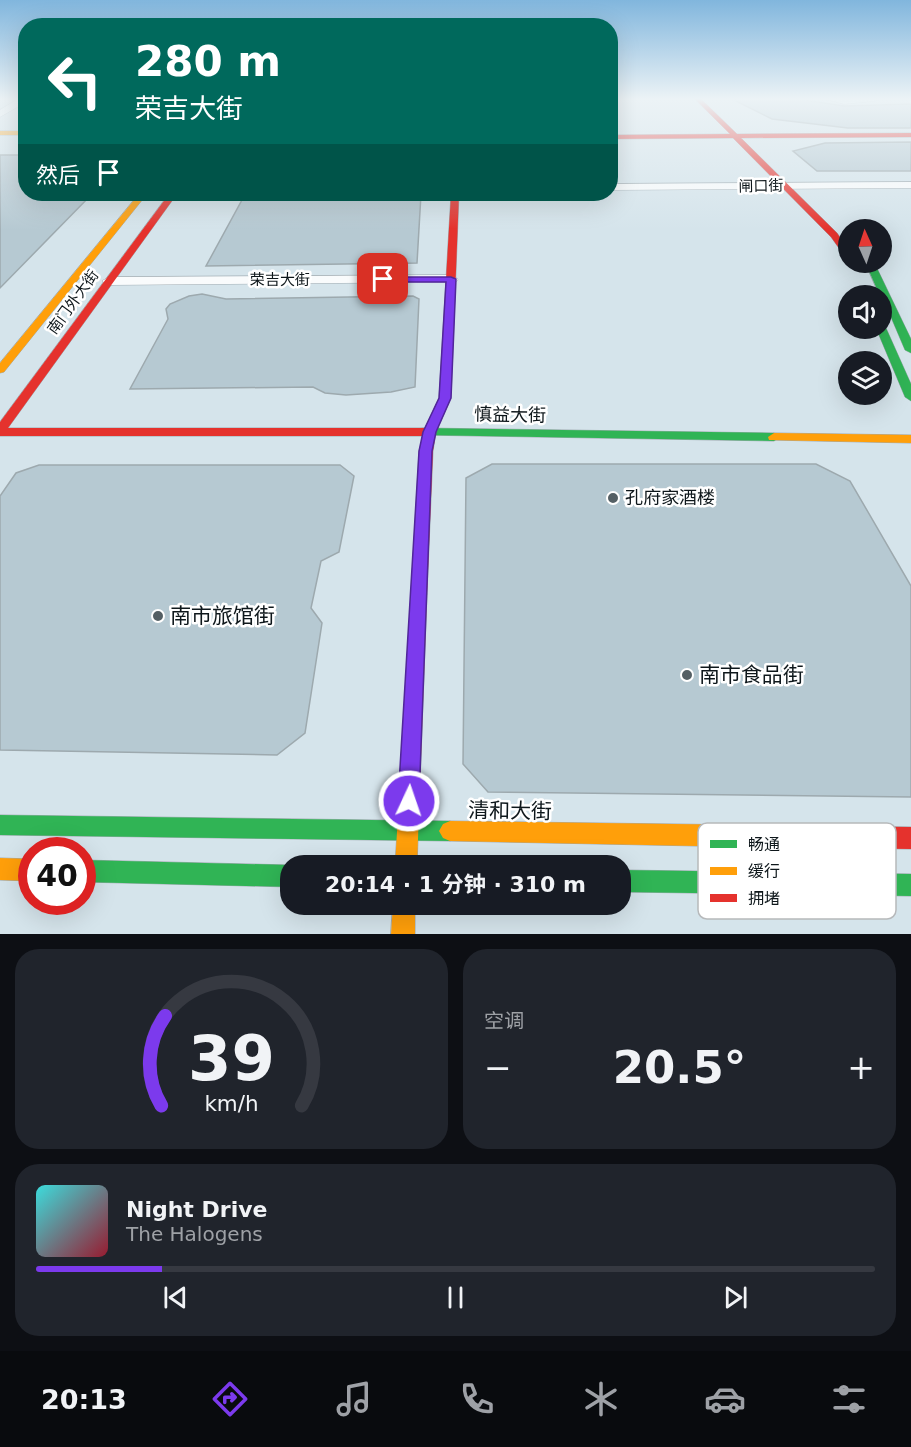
<!DOCTYPE html>
<html lang="zh">
<head>
<meta charset="utf-8">
<style>
  body { margin:0; font-family:"DejaVu Sans","Noto Sans SC",sans-serif; background:#20242c; color:#f1f3f6; height:100vh; display:flex; flex-direction:column; font-size:22px; white-space:nowrap }
  * { box-sizing:border-box; margin:0 }
  p { font-size:20px; color:#9ea1a6 }
  .icon { flex:none; width:33px; height:33px; fill:none; stroke:currentColor; stroke-width:2; stroke-linecap:round; stroke-linejoin:round }
  .map { position:relative; height:934px; overflow:hidden }
  .panel { display:flex; flex-direction:column; gap:15px; padding:15px; background:#0d0f14; flex:1 }
  .panel>* { flex:none }
  .hud { position:absolute; left:18px; top:18px; width:600px; height:183px; border-radius:24px; box-shadow:0 6px 24px #0002; background:#00695c; color:#fff; overflow:hidden }
  .needle { width:39px; rotate:357deg }
  .tools { position:absolute; left:838px; top:219px; display:grid; gap:12px }
  .tools a { display:grid; place-items:center; width:54px; height:54px; border-radius:50%; background:#171b24; box-shadow:0 6px 24px #0002; font-size:30px }
  .speed { position:absolute; left:18px; top:837px; display:flex; gap:12px; font-size:30px; font-weight:700; text-align:center }
  .speed>* { display:grid; place-content:center; width:78px; height:78px; border-radius:50%; background:#171b24; box-shadow:0 6px 24px #0002; line-height:1 }
  .speed .limit { border:9px solid #d22; background:#fff; color:#111 }
  .pin { position:absolute; display:grid; place-items:center; width:51px; height:51px; color:#fff; margin:-26px; border-radius:12px; box-shadow:0 3px 9px #0006 }
  .me { position:absolute; width:66px; margin:-33px; rotate:3deg; stroke-linejoin:round; filter:drop-shadow(0 0 4px #0008) }
  .turn { display:flex; align-items:center; gap:21px; height:126px; padding:0 18px; font-size:27px }
  .turn .icon { width:78px; height:78px; stroke-width:2.5 }
  .turn b { display:block; font-size:42px; line-height:51px }
  .then { display:flex; align-items:center; height:57px; padding:0 18px; background:#0003; gap:12px; font-size:22px }
  .big { font-size:45px; font-weight:700; line-height:1.1 }
  .panel .tile { flex:1; display:flex; flex-direction:column; justify-content:center; gap:9px; min-width:0; padding:0 21px; border-radius:24px; background:#20242c }
  .panel .dial { align-items:center; gap:0 }
  .dial svg { height:156px; overflow:visible; fill:none; stroke:#363941; stroke-width:7; stroke-linecap:round; text-anchor:middle }
  .dial text { fill:#f1f3f6; stroke:none }
  .song { display:flex; align-items:center; gap:18px }
  .cover { width:72px; height:72px; border-radius:9px; background:linear-gradient(135deg,hsl(180 70% 55%),hsl(350 70% 35%)) }
  .played { height:6px; border-radius:3px; background:linear-gradient(90deg,#7c3aed 15%,#363941 15%) }
  .keys { display:flex; justify-content:space-around; direction:ltr }
  .heat { display:flex; justify-content:space-between; align-items:center; font-size:33px; direction:ltr }
  .panel .tiles { flex:1; display:grid; gap:15px; grid-template-columns:1fr 1fr }
  .tile:last-child { grid-column:span 2 }
  .trip { position:absolute; left:280px; top:855px; width:351px; height:60px; border-radius:24px; background:#171b24; box-shadow:0 6px 24px #0002; font-weight:700; line-height:60px; text-align:center }
  .tabs { display:flex; height:96px; justify-content:space-around; align-items:center; background:#090b0e; color:#9ea1a6 }
  .tabs .icon { width:42px; height:42px }
  .tabs .on { color:#7c3aed }
  .tabs b { font-size:27px; color:#f1f3f6 }
  .map>svg:first-child { display:block }
  .building { fill:#b6c9d2; stroke:#9da9ae; stroke-width:1.5 }
  .lines { fill:none; stroke-linecap:round; stroke-linejoin:round }
  .street-casing { stroke:#9faab0; stroke-width:1 }
  .fast-casing { stroke:#9faab0; stroke-width:1 }
  .slow-casing { stroke:#9faab0; stroke-width:1 }
  .jam-casing { stroke:#9faab0; stroke-width:1 }
  .street { fill:#f9fbfc; fill-rule:evenodd }
  .fast { fill:#30b455; fill-rule:evenodd }
  .slow { fill:#ff9f0a; fill-rule:evenodd }
  .jam { fill:#e5322d; fill-rule:evenodd }
  .route { fill:#7c3aed; stroke:#51269a; stroke-width:1.5 }
  .poi-dot { fill:#545f64; stroke:#fff; stroke-width:2 }
  .labels { text-anchor:middle; stroke-width:5; stroke-linejoin:round; paint-order:stroke }
  .far-street-label { font-size:15px; fill:#0e171b; stroke:#fff }
  .street-label { font-size:18px; fill:#0e171b; stroke:#fff }
  .poi-label { font-size:18px; fill:#0e171b; stroke:#fff; text-anchor:start }
  .near-poi-label { font-size:21px; fill:#0e171b; stroke:#fff; text-anchor:start }
  .near-street-label { font-size:21px; fill:#0e171b; stroke:#fff }
  .key { fill:#fff; stroke:#b7b9bb; stroke-width:1.5 }
  .key-label { font-size:16px; fill:#0e171b }
</style>
</head>
<body>
<div class="map">
<svg width="911" height="934" viewBox="0 0 911 934">
  <rect width="100%" height="100%" fill="#d5e4eb"/>
  <path class="building" d="M732 99H798L844 106 911 104V128H848L772 119Z
    M911 142V171H817L793 151 825 143Z
    M0 155H26V194H92L0 288Z
    M253 194H421L417 263 206 266 242 200 251 198Z
    M202 294 226 299 413 296 419 299 415 387 391 392 346 395 325 393 313 387 130 389 168 319 166 309 170 304 189 296Z
    M492 464H816L850 481 911 586V797L488 792 463 764 466 478Z
    M39 465H340L354 476 339 552 321 561 311 608 322 623 305 733 277 755 0 750V496L16 473Z"/>
  <g class="lines">
    <defs>
      <path id="street" d="M18 99H26V102L0 117V110Z
        M826 99H878L874 101 844 104Z
        M911 182V188L610 190V184Z
        M451 275 458 279 456 282 109 285 102 281 109 277Z"/>
      <path id="fast" d="M865 262H874L911 339V353L905 350 882 296H880Z
        M882 325 886 328 911 384V401L905 397 876 328H882Z
        M424 428 774 433 780 437 774 441 419 435 418 432 419 429Z
        M0 815 450 821 457 824 461 831 457 838 450 841 0 835Z
        M82 860 291 865V887L82 882Z
        M621 870 911 874V896L621 892Z"/>
      <path id="slow" d="M0 131H26V135H0Z
        M139 194H147L4 372 0 373V363Z
        M774 433 911 435V443L769 440 768 437Z
        M419 588 425 590 427 594 417 866H395L411 594 413 590Z
        M450 821 747 825 755 829 758 836 755 843 747 847 450 841 443 838 439 831 443 824Z
        M0 858 32 859V881L0 880Z
        M393 904H415V934H391Z"/>
      <path id="jam" d="M695 99H701L737 134 911 133V137L741 138 837 233 849 250V259L846 258 831 237 733 138 610 139V135L730 134Z
        M169 194H177L8 428H425L439 398 451 194H459L451 398 436 432 433 451 427 594 425 598 419 600 413 598 411 594 419 451 423 436H0V422Z
        M747 825 911 827V849L747 847 739 843 736 836 739 829Z"/>
    </defs>
    <use href="#street" class="street-casing"/>
    <use href="#fast" class="fast-casing"/>
    <use href="#slow" class="slow-casing"/>
    <use href="#jam" class="jam-casing"/>
    <use href="#street" class="street"/>
    <use href="#fast" class="fast"/>
    <use href="#slow" class="slow"/>
    <use href="#jam" class="jam"/>
  </g>
  <linearGradient id="sky" x2="0" y2="1"><stop stop-color="#81b6dd"/><stop offset="0.43" stop-color="#ecf3f6"/><stop offset="1" stop-color="#ecf3f6" stop-opacity="0"/></linearGradient>
  <rect width="911" height="230" fill="url(#sky)"/>
  <path class="route" d="M380 277H451L456 279 451 398 436 432 432 451 419 801 416 808 409 810 401 808 398 801 419 451 423 432 439 398 446 282H383L378 279Z"/>
  <g class="poi-dot">
    <circle cx="613" cy="498" r="6"/>
    <circle cx="158" cy="616" r="6"/>
    <circle cx="687" cy="675" r="6"/>
  </g>
  <g class="labels">
    <g class="far-street-label">
      <text transform="translate(761 186) rotate(-1)" y="5">闸口街</text>
      <text x="280" y="285">荣吉大街</text>
      <text transform="translate(73 302) rotate(-54)" y="5">南门外大街</text>
    </g>
    <g class="street-label">
      <text transform="translate(510 415) rotate(1)" y="6">慎益大街</text>
    </g>
    <g class="poi-label">
      <text x="625" y="504">孔府家酒楼</text>
    </g>
    <g class="near-poi-label">
      <text x="170" y="623">南市旅馆街</text>
      <text x="699" y="682">南市食品街</text>
    </g>
    <g class="near-street-label">
      <text transform="translate(510 811) rotate(1)" y="7">清和大街</text>
    </g>
  </g>
  <rect x="698" y="823" width="198" height="96" rx="9" class="key"/>
  <rect x="710" y="840" width="27" height="8" fill="#30b455"/>
  <rect x="710" y="867" width="27" height="8" fill="#ff9f0a"/>
  <rect x="710" y="894" width="27" height="8" fill="#e5322d"/>
  <g class="key-label">
    <text x="748" y="850">畅通</text>
    <text x="748" y="877">缓行</text>
    <text x="748" y="904">拥堵</text>
  </g>
</svg>
<div class="tools">
<a><svg class="needle" viewBox="-14 -14 28 28"><path d="M0-13l5 13h-10z" fill="#e53935"/><path d="M0 13l5-13h-10z" fill="#9ea1a6"/></svg></a>
<a><svg class="icon" aria-label="sound" viewBox="0 0 24 24"><path d="M4 9h4l5-4v14l-5-4H4zM17 9q2 3 0 6"/></svg></a>
<a><svg class="icon" aria-label="layers" viewBox="0 0 24 24"><path d="M12 4l9 5-9 5-9-5zM3 14l9 5 9-5"/></svg></a>
</div>
<div class="speed"><div class="limit">40</div></div>
<div class="pin" style="left:383px;top:279px;background:#d93025"><svg class="icon" aria-label="arrive" viewBox="0 0 24 24"><path d="M6 21V4h12l-3 4 3 4H6"/></svg></div>
<svg class="me" style="left:409px;top:801px" viewBox="-20 -20 40 40"><circle r="17" fill="#7c3aed" stroke="#fff" stroke-width="3"/><path d="M0-11L8 9 0 5-8 9z" fill="#fff"/></svg>
<div class="trip">20:14 · 1 分钟 · 310 m</div>
<div class="hud">
<div class="turn"><svg class="icon" aria-label="left" viewBox="0 0 24 24"><path d="M17 20v-9H6M10 6l-5 5 5 5"/></svg><div><b>280 m</b>荣吉大街</div></div>
<div class="then">然后<svg class="icon" aria-label="arrive" viewBox="0 0 24 24"><path d="M6 21V4h12l-3 4 3 4H6"/></svg></div>
</div>
</div>
<section class="panel">
<div class="tiles">
<div class="tile dial"><svg viewBox="0 0 100 80">
<path d="M14 69A42 42 0 1 1 86 69"/>
<path d="M14 69A42 42 0 0 1 16 23" stroke="#7c3aed"/>
<text x="50" y="56" font-size="32" font-weight="700">39</text>
<text x="50" y="72" font-size="11">km/h</text>
</svg></div>
<div class="tile"><p>空调</p>
<div class="heat"><a>−</a><b class="big">20.5°</b><a>+</a></div>
</div>
<div class="tile">
<div class="song"><i class="cover"></i><div><b>Night Drive</b><p>The Halogens</p></div></div>
<div class="played"></div>
<div class="keys"><svg class="icon" aria-label="previous" viewBox="0 0 24 24"><path d="M18 5L8 12l10 7zM5 5v14"/></svg><svg class="icon" aria-label="pause" viewBox="0 0 24 24"><path d="M8 5v14M16 5v14"/></svg><svg class="icon" aria-label="next" viewBox="0 0 24 24"><path d="M6 5l10 7-10 7zM19 5v14"/></svg></div>
</div>
</div>
</section>
<nav class="tabs">
<b>20:13</b>
<svg class="icon on" aria-label="directions" viewBox="0 0 24 24"><path d="M12 3l9 9-9 9-9-9zM9 14v-3h6M13 9l2 2-2 2"/></svg>
<svg class="icon" aria-label="music" viewBox="0 0 24 24"><path d="M9 18V5l10-2v13"/><circle cx="6" cy="18" r="3"/><circle cx="16" cy="16" r="3"/></svg>
<svg class="icon" aria-label="phone" viewBox="0 0 24 24"><path d="M5 4h4l2 5-3 2q2 4 5 5l2-3 5 2v4C11 20 4 13 5 4z"/></svg>
<svg class="icon" aria-label="climate" viewBox="0 0 24 24"><path d="M12 3v18M4 7l16 10M4 17L20 7"/></svg>
<svg class="icon" aria-label="car" viewBox="0 0 24 24"><path d="M5 17H2v-5l4-1 3-4h7l3 4 3 1v5h-3M9 17h6M6 11h13"/><circle cx="7" cy="17" r="2"/><circle cx="17" cy="17" r="2"/></svg>
<svg class="icon" aria-label="filters" viewBox="0 0 24 24"><path d="M4 7h16M4 17h16"/><circle cx="9" cy="7" r="2"/><circle cx="15" cy="17" r="2"/></svg>
</nav>
</body>
</html>
